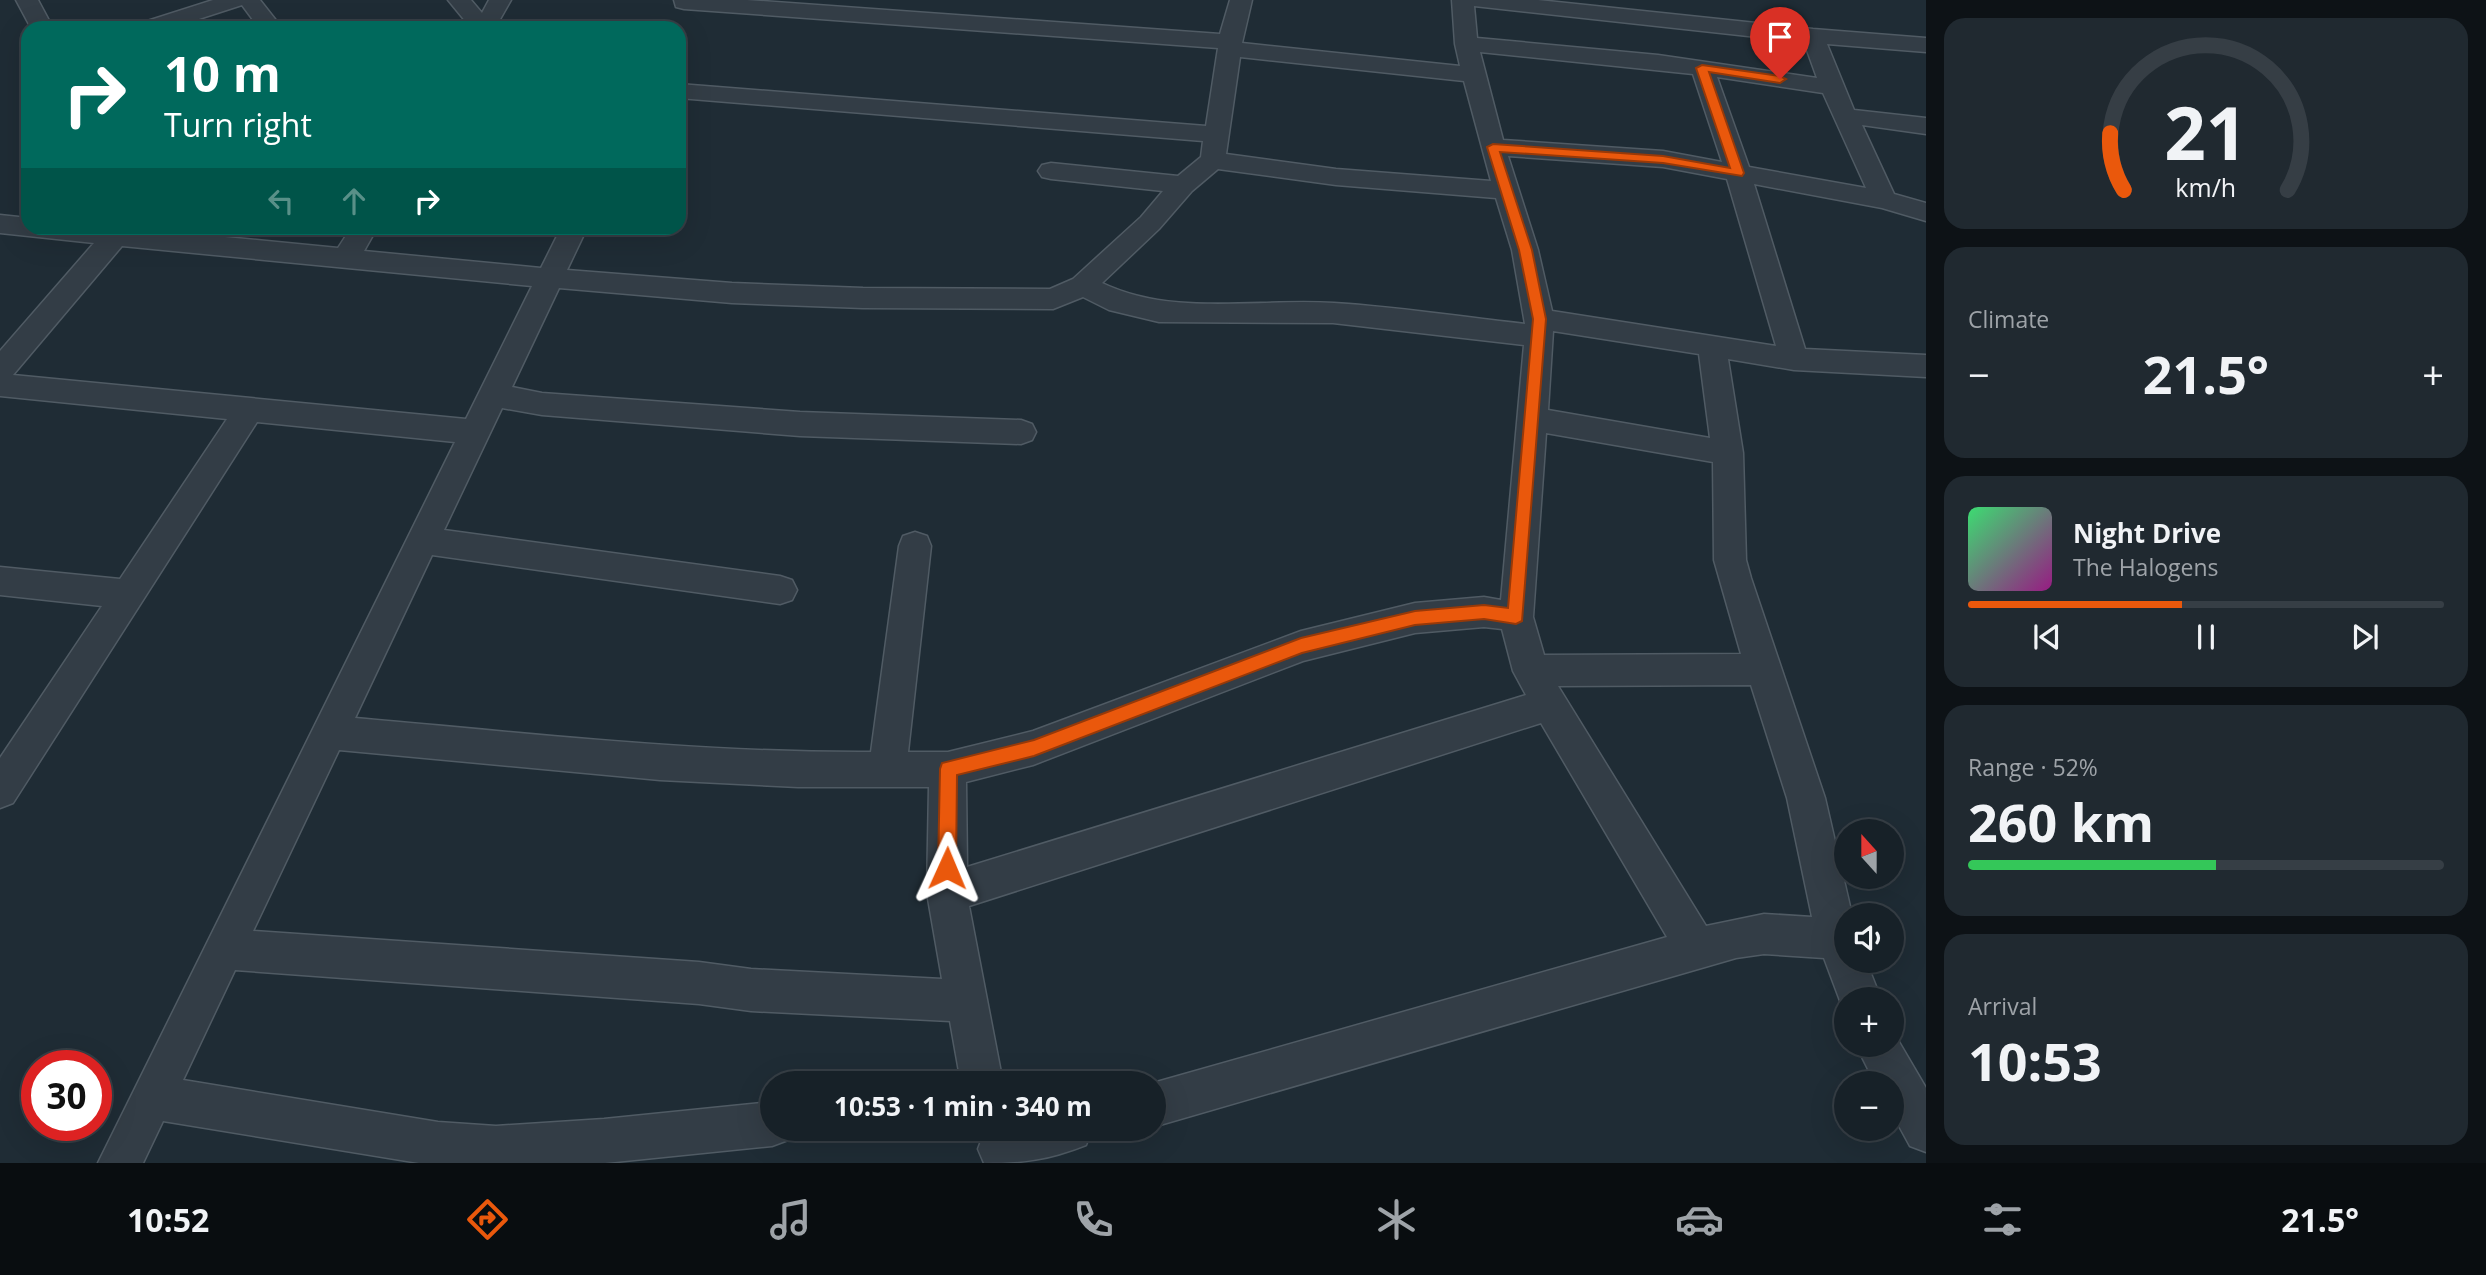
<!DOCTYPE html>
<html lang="en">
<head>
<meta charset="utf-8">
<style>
  body { margin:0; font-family:"Open Sans",sans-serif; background:#202930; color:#f1f3f6; height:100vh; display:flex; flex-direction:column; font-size:26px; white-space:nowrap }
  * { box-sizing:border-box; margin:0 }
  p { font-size:23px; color:#9ea3a8 }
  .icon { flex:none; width:38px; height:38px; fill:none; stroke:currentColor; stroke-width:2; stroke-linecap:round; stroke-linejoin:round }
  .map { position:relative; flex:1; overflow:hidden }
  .drawer { display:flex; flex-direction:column; gap:18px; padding:18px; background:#0d1216; width:560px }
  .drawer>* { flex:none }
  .banner { position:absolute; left:21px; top:21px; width:665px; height:214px; border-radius:21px; box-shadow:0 7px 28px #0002,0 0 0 2px #363e45; background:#00695c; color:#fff; overflow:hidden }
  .needle { width:46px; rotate:339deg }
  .tools { position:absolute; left:1834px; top:819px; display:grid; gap:14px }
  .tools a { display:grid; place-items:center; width:70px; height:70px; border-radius:50%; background:#172128; box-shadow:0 7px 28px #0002,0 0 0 2px #363e45; font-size:35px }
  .speed { position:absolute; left:21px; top:1050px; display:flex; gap:14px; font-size:35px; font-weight:700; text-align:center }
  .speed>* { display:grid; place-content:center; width:91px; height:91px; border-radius:50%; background:#172128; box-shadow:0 7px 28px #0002,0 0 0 2px #363e45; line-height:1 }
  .speed .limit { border:10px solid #d22; background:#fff; color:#111 }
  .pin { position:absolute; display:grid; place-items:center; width:60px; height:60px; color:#fff; margin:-72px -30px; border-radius:50% 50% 50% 0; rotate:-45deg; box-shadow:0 0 7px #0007 }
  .pin .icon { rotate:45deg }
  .me { position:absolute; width:77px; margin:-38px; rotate:1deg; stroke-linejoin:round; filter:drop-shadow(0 0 5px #0008) }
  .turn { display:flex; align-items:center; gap:24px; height:147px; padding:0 28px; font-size:32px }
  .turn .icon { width:91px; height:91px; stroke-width:2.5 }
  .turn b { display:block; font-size:49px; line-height:60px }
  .lanes { display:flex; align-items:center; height:66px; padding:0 28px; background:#0003; justify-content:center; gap:35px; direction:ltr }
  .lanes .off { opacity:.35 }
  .big { font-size:52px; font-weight:700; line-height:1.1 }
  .drawer .tile { flex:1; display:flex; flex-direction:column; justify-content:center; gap:10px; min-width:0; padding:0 24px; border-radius:21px; background:#202930 }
  .drawer .dial { align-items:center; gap:0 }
  .dial svg { height:182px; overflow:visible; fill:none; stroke:#363e45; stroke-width:7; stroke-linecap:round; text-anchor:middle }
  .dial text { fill:#f1f3f6; stroke:none }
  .song { display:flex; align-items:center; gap:21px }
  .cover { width:84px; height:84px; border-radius:10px; background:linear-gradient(135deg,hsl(140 70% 55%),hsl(310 70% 35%)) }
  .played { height:7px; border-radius:4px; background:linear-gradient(90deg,#ea580c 45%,#363e45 45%) }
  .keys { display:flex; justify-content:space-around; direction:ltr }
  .heat { display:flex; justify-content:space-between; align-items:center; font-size:38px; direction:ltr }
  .charge { height:10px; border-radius:5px; background:linear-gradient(90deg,#34c759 52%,#363e45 0) }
  .trip { position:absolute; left:760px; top:1071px; width:406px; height:70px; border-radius:35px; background:#172128; box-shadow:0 7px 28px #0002,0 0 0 2px #363e45; font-weight:700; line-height:70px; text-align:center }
  .tab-bar { display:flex; height:112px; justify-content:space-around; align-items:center; background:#090d10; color:#9ea3a8 }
  .tab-bar .icon { width:49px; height:49px }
  .tab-bar .on { color:#ea580c }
  .tab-bar b { font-size:32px; color:#f1f3f6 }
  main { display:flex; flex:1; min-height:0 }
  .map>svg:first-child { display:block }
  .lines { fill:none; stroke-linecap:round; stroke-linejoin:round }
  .minor-casing { stroke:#505b64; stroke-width:3 }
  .minor { fill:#333d46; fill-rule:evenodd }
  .route { fill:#ea580c; stroke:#983908; stroke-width:2 }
</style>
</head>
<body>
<main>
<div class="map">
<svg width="1926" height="1163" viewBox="0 0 1926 1163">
  <rect width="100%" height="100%" fill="#1f2c35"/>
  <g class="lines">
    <defs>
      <path id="minor" d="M16 0H38L53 28H31Z
        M213 0H260L282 28H259L242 5 171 28H138L141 23Z
        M448 0H471L482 13 489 0H511L495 28H471Z
        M674 0H747L1220 34 1230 0H1252L1242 43 1460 66 1455 44 1452 0H1538L1813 29 1926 38V52L1827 44 1854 110 1926 118V134L1862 125 1894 194 1926 203V221L1882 208 1754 184 1805 349 1926 355V377L1794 370 1728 359 1743 453 1746 560 1751 578 1825 798 1852 915H1846V961H1866L1881 999H1846L1845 1014 1824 958 1764 954 1736 958 1153 1127V1083L1667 937 1541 723 969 906 1003 1083H961L950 1021 751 1011 699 1004 235 970 183 1080 438 1122 496 1126 604 1119 772 1102V1129H792L788 1140 772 1146 605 1163H419L163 1121 143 1163H98L455 442 257 422 13 803 0 808V758L102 606 0 595V567L120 579 227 419 0 396V351L94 243 0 233V215L28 218V228H132L338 248 351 228H377L364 251 541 268 561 228H587L567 270 732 283 863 288 1050 289 1073 279 1141 217 1163 191 1051 179 1042 177 1038 171 1042 165 1051 163 1178 176 1201 157 1203 141 679 98V84L1206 126 1218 48 684 9 676 7ZM1474 6 1804 42 1817 78 1658 55 1477 38ZM1480 52 1693 74 1722 162 1663 151 1503 140ZM1240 57 1464 81 1491 181 1336 169 1226 154ZM1717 77 1823 93 1866 188 1749 167ZM1508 156 1663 167 1727 179 1776 346 1552 311 1538 250ZM1218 169 1336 185 1496 198 1512 250 1525 324C1462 317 1398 307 1334 303 1257 298 1173 317 1102 283L1159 229 1192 191ZM122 246 532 286 466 419 13 375ZM559 288 732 303 863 308 1053 309 1083 297 1109 310 1159 322 1333 323 1524 345 1501 600 1484 597 1415 603 1301 631 1033 731 948 752H908L931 546 927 536 915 532 903 536 899 546 871 752C698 753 527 733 355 718L432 555 780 604 792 600 797 590 792 580 780 576 444 530 502 408 542 415 800 436 1021 444 1032 440 1036 432 1032 424 1021 420 800 412 542 393 512 387ZM1553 331 1699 354 1710 438 1548 410ZM1546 433 1713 462 1714 560 1741 654 1544 655 1533 617ZM1484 627 1502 629 1513 671 1526 695 967 867 966 782 1033 765 1303 661 1415 633ZM1751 685 1787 798 1812 917 1764 914 1706 926 1558 686ZM339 750 660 780 798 787H929L927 893 942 979 751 969 699 962 253 931Z
        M1892 1030 1926 1088V1152L1910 1146 1892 1113V1083H1875L1856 1045H1892Z
        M995 1129H1092L1086 1145C1048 1160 1024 1163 984 1163L978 1149 984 1133Z"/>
    </defs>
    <use href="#minor" class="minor-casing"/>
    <use href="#minor" class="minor"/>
  </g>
  <path class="route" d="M1702 65 1780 76 1786 79 1780 83 1709 72 1744 173 1742 176 1663 163 1500 152 1532 250 1546 319 1522 621 1516 624 1484 619 1415 625 1302 653 1034 756 957 775 956 868 954 875 947 878 941 875 938 868 940 769 942 763 1034 740 1301 638 1415 611 1484 605 1508 608 1533 319 1519 250 1487 147 1493 144 1663 156 1730 168 1696 68Z"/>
</svg>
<div class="tools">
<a><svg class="needle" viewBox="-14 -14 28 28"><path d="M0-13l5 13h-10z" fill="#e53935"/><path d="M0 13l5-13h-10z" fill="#9ea3a8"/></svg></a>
<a><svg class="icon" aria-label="sound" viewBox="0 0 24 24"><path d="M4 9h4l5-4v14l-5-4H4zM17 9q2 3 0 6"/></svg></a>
<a>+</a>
<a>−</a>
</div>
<div class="speed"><div class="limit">30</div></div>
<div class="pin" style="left:1780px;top:79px;background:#d93025"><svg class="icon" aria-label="arrive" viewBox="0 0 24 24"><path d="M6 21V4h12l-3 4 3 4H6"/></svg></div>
<svg class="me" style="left:947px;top:868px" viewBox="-20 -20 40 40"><path d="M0-17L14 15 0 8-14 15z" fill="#ea580c" stroke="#fff" stroke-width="4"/></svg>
<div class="trip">10:53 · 1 min · 340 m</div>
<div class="banner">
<div class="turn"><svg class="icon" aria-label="right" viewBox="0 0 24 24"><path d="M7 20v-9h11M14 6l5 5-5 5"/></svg><div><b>10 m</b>Turn right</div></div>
<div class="lanes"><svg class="icon off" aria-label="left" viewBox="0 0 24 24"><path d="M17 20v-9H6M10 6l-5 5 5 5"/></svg><svg class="icon off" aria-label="ahead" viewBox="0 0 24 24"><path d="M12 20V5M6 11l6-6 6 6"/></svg><svg class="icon" aria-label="right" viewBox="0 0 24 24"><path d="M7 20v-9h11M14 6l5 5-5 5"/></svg></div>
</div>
</div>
<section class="drawer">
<div class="tile dial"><svg viewBox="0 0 100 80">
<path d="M14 69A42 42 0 1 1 86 69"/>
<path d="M14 69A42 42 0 0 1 8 44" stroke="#ea580c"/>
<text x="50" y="56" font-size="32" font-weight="700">21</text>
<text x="50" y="72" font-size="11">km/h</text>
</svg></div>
<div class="tile"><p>Climate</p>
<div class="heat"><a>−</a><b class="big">21.5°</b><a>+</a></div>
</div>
<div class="tile">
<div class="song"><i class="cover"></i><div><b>Night Drive</b><p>The Halogens</p></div></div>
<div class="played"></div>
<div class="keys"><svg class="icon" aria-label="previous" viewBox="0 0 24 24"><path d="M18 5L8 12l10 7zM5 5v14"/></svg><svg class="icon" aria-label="pause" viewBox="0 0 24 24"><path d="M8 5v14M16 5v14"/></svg><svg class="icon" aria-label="next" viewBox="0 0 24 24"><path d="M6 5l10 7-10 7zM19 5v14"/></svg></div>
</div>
<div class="tile"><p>Range · 52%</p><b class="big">260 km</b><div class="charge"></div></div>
<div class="tile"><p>Arrival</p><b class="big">10:53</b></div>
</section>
</main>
<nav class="tab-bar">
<b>10:52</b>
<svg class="icon on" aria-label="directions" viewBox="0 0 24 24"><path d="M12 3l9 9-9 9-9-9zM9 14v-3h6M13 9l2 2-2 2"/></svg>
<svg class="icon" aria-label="music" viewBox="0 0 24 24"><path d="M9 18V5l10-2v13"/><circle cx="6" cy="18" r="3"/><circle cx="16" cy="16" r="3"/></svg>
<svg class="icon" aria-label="phone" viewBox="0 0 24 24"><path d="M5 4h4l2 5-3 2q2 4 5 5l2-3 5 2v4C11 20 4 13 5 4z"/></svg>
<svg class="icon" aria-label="climate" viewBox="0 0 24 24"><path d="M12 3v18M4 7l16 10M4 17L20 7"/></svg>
<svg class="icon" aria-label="car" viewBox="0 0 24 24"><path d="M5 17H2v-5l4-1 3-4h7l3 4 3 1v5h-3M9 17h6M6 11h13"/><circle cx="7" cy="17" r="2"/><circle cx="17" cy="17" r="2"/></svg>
<svg class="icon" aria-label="filters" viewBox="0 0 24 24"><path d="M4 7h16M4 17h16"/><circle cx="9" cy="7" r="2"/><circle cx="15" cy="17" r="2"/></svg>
<b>21.5°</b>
</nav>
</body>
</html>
